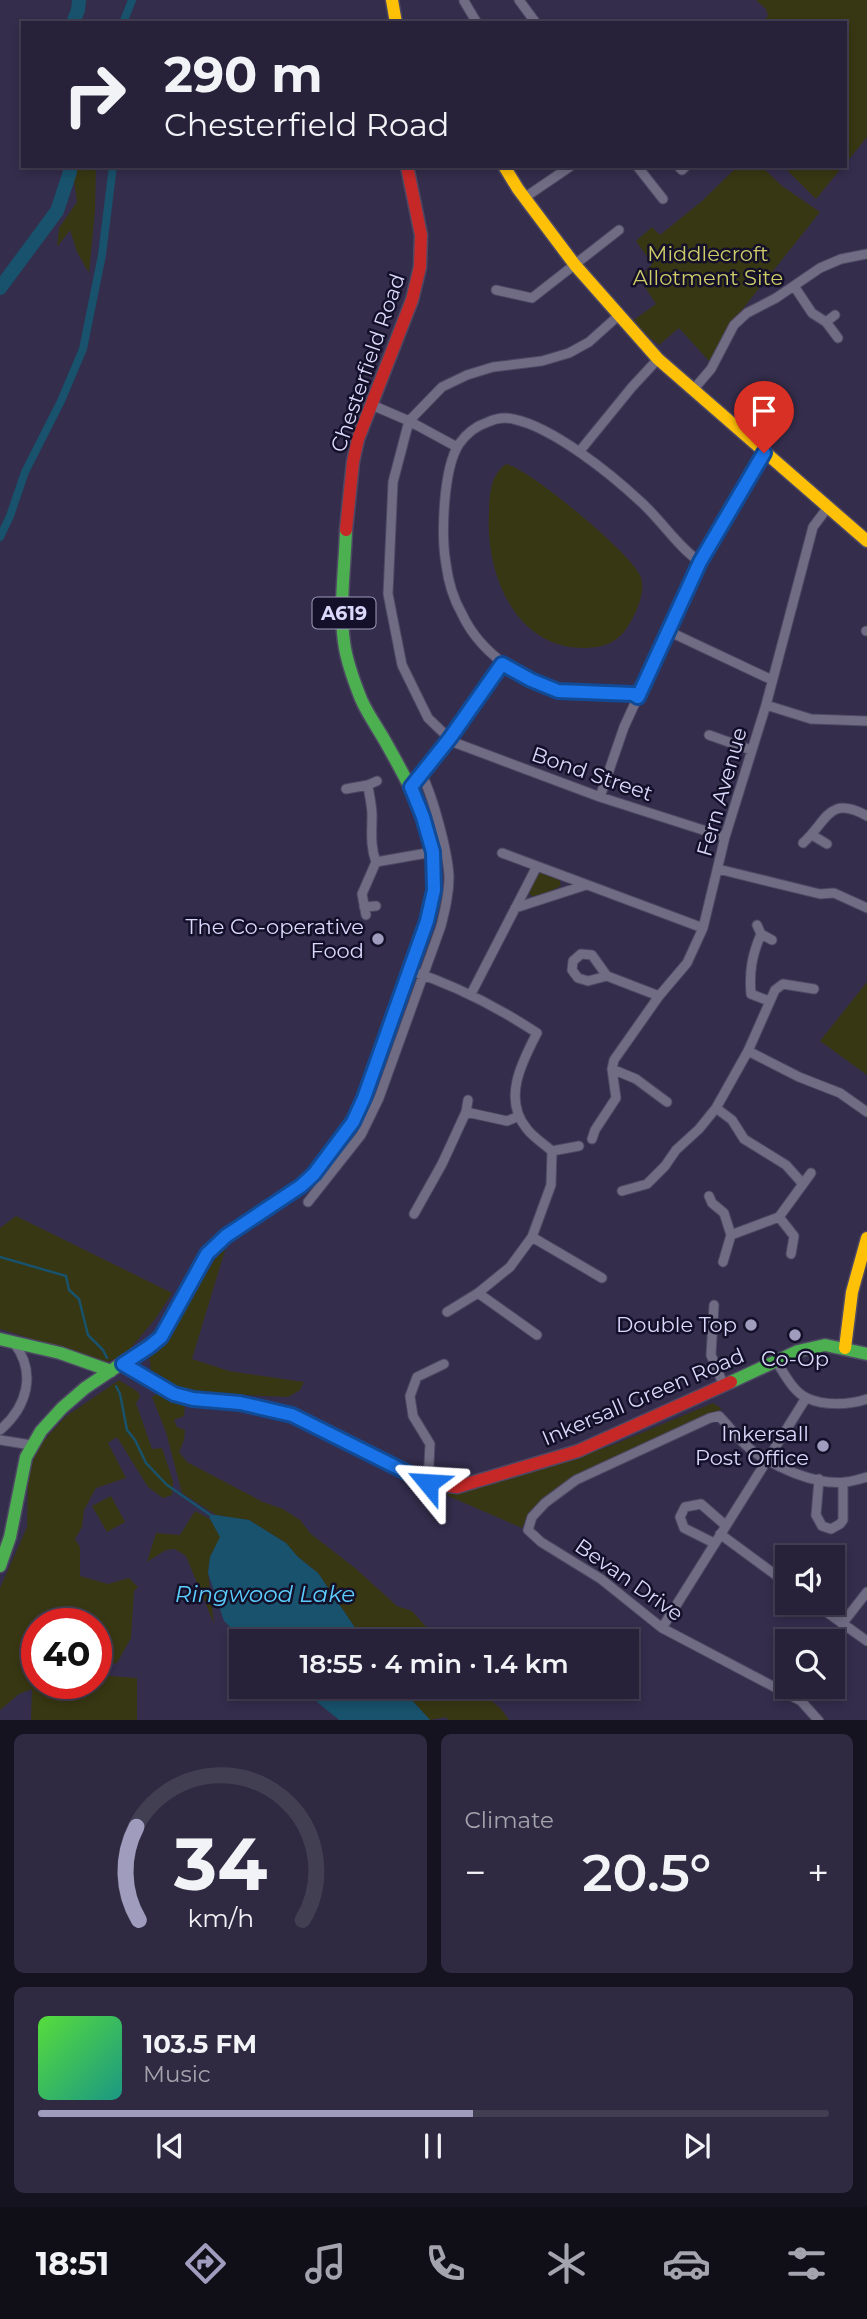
<!DOCTYPE html>
<html lang="en">
<head>
<meta charset="utf-8">
<style>
  body { margin:0; font-family:Montserrat,sans-serif; background:#2f2a41; color:#f1f3f6; height:100vh; display:flex; flex-direction:column; font-size:26px; white-space:nowrap }
  * { box-sizing:border-box; margin:0 }
  p { font-size:23px; color:#a4a4ae }
  .icon { flex:none; width:38px; height:38px; fill:none; stroke:currentColor; stroke-width:2; stroke-linecap:round; stroke-linejoin:round }
  .map { position:relative; height:1720px; overflow:hidden }
  .side { display:flex; flex-direction:column; gap:14px; padding:14px; background:#15131f; flex:1 }
  .side>* { flex:none }
  .banner { position:absolute; left:21px; top:21px; width:826px; height:147px; border-radius:0px; box-shadow:0 4px 10px #0003,0 0 0 2px #433f53; background:#272239; color:#f1f3f6; overflow:hidden }
  .tools { position:absolute; left:775px; top:1545px; display:grid; gap:14px }
  .tools a { display:grid; place-items:center; width:70px; height:70px; border-radius:0px; background:#272239; box-shadow:0 4px 10px #0003,0 0 0 2px #433f53; font-size:35px }
  .speed { position:absolute; left:21px; top:1608px; display:flex; gap:14px; font-size:35px; font-weight:700; text-align:center }
  .speed>* { display:grid; place-content:center; width:91px; height:91px; border-radius:50%; background:#272239; box-shadow:0 4px 10px #0003,0 0 0 2px #433f53; line-height:1 }
  .speed .limit { border:10px solid #d22; background:#fff; color:#111 }
  .pin { position:absolute; display:grid; place-items:center; width:60px; height:60px; color:#fff; margin:-72px -30px; border-radius:50% 50% 50% 0; rotate:-45deg; box-shadow:0 0 7px #0007 }
  .pin .icon { rotate:45deg }
  .me { position:absolute; width:77px; margin:-38px; rotate:297deg; stroke-linejoin:round; filter:drop-shadow(0 0 5px #0008) }
  .turn { display:flex; align-items:center; gap:24px; height:147px; padding:0 28px; font-size:32px }
  .turn .icon { width:91px; height:91px; stroke-width:2.5 }
  .turn b { display:block; font-size:49px; line-height:60px }
  .big { font-size:52px; font-weight:600; line-height:1.1 }
  .side .widget { flex:1; display:flex; flex-direction:column; justify-content:center; gap:10px; min-width:0; padding:0 24px; border-radius:10px; background:#2f2a41 }
  .side .dial { align-items:center; gap:0 }
  .dial svg { height:182px; overflow:visible; fill:none; stroke:#433f53; stroke-width:7; stroke-linecap:round; text-anchor:middle }
  .dial text { fill:#f1f3f6; stroke:none }
  .song { display:flex; align-items:center; gap:21px }
  .cover { width:84px; height:84px; border-radius:10px; background:linear-gradient(135deg,hsl(110 70% 55%),hsl(170 70% 35%)) }
  .played { height:7px; border-radius:4px; background:linear-gradient(90deg,#a09cbe 55%,#433f53 55%) }
  .keys { display:flex; justify-content:space-around; direction:ltr }
  .heat { display:flex; justify-content:space-between; align-items:center; font-size:38px; direction:ltr }
  .side .tiles { flex:1; display:grid; gap:14px; grid-template-columns:1fr 1fr }
  .widget:last-child { grid-column:span 2 }
  .trip { position:absolute; left:229px; top:1629px; width:410px; height:70px; border-radius:0px; background:#272239; box-shadow:0 4px 10px #0003,0 0 0 2px #433f53; font-weight:600; line-height:70px; text-align:center }
  .dock { display:flex; height:112px; justify-content:space-around; align-items:center; background:#100e17; color:#a4a4ae }
  .dock .icon { width:49px; height:49px }
  .dock .current { color:#a09cbe }
  .dock b { font-size:32px; color:#f1f3f6 }
  .map>svg:first-child { display:block }
  .green { fill:#383713 }
  .water { fill:#18526c }
  .lines { fill:none; stroke-linecap:round; stroke-linejoin:round }
  .stream { stroke:#18526c; stroke-width:2.5 }
  .canal { stroke:#18526c; stroke-width:8 }
  .river { stroke:#18526c; stroke-width:14 }
  .street-casing { stroke:#4e4864; stroke-width:11 }
  .fast-casing { stroke:#4e4864; stroke-width:15 }
  .slow-casing { stroke:#4e4864; stroke-width:15 }
  .jam-casing { stroke:#4e4864; stroke-width:15 }
  .street { stroke:#706c84; stroke-width:9 }
  .fast { stroke:#4caf50; stroke-width:12 }
  .slow { stroke:#ffc107; stroke-width:12 }
  .jam { stroke:#c62828; stroke-width:12 }
  .route-casing { stroke:#114b97; stroke-width:18 }
  .route { stroke:#1a73e8; stroke-width:12 }
  .poi-dot { fill:#a09cbe; stroke:#141029; stroke-width:2.5 }
  .labels { text-anchor:middle; stroke-width:5; stroke-linejoin:round; paint-order:stroke }
  .shield { fill:#141029; stroke:#9f9cbc; stroke-width:2 }
  .shield-label { font-size:19px; font-weight:bold; fill:#dad8fb }
  .park-label { font-size:21px; fill:#cdcc68; stroke:#141029 }
  .street-label { font-size:21px; fill:#dad8fb; stroke:#141029 }
  .poi-label { font-size:21px; fill:#dad8fb; stroke:#141029; text-anchor:end }
  .water-label { font-size:23px; font-style:italic; fill:#5bcefe; stroke:#141029 }
</style>
</head>
<body>
<div class="map">
<svg width="867" height="1721" viewBox="0 0 867 1721">
  <rect width="100%" height="100%" fill="#342d4c"/>
  <path class="green" d="M756 0H867V137L845 164V23H761L768 16 766 9Z
    M72 166H96L95 211 89 273 77 252 70 230 57 247 59 228 77 202Z
    M738 166H761L782 186 820 212 734 320 709 361 679 328 659 345 631 322 656 304 639 278 652 264 636 241 652 227 660 235 702 201Z
    M783 166H843L816 199Z
    M506 464C531 470 629 552 640 575 648 591 633 622 622 634 612 645 598 648 584 648 514 648 485 572 489 512 490 493 490 476 506 464Z
    M541 872 559 878 561 886 535 898 528 893 537 873Z
    M867 982V1075L820 1041Z
    M16 1216 172 1293 156 1318 124 1356 107 1362 0 1329V1228Z
    M229 1237 192 1359 229 1371 304 1382 300 1390 288 1397 245 1395 236 1398 182 1393 151 1371 149 1355 171 1329Z
    M119 1380 138 1392 140 1397 136 1403 152 1449 162 1448 173 1481 172 1495 163 1498 148 1487 117 1437 108 1443 126 1478 96 1488 84 1510 82 1527 75 1539 80 1547V1576L108 1584 129 1578 138 1587 134 1591 131 1638 117 1663 96 1667V1624H37V1684H96V1675L137 1678V1720H31L32 1689 19 1694 0 1710V1588L27 1527 28 1482 36 1449 65 1417Z
    M159 1393 185 1404 184 1416 174 1420 177 1427 185 1430 184 1440 179 1452 187 1462 263 1502 283 1509 300 1520 311 1534 355 1568 397 1606 412 1611 439 1641H364L318 1573 298 1557 286 1543 249 1520 216 1515 182 1493 166 1432 152 1397Z
    M713 1403 722 1409C694 1422 666 1435 639 1448 600 1465 539 1486 522 1528L446 1495 558 1463 613 1445Z
    M111 1496 125 1522 107 1532 92 1506Z
    M195 1511 210 1519 221 1537 210 1557 208 1573 214 1624 186 1556 175 1549 166 1550 147 1562 156 1533 180 1535Z
    M400 1687H476L501 1709 509 1720 449 1721 446 1717 430 1720Z"/>
  <path class="water" d="M209 1514 249 1520 286 1543 298 1557 318 1573 364 1641H245L224 1621 208 1573 210 1557 220 1537 210 1519Z
    M299 1687H400L430 1720H339Z"/>
  <g class="lines">
    <path class="stream" d="M0 1257 66 1276 69 1290 79 1299 88 1335 103 1350 107 1358
      M116 1386 120 1394 127 1430 135 1440 146 1463 167 1485 209 1514"/>
    <path class="canal" d="M123 23 132 0
      M0 537 10 516 25 472 61 401 83 349 102 255 113 166"/>
    <path class="river" d="M73 23 78 10 79 0
      M0 288 57 211 70 172 69 166"/>
    <defs>
      <path id="street" d="M519 0 536 23
        M464 1 477 23
        M637 166 663 199
        M678 166 682 170 686 166
        M524 198 571 166
        M794 286 812 313 826 322 838 338
        M496 290 532 298 619 230
        M618 316 589 342 569 353 542 361 493 367 467 375 442 387 409 421 393 482 388 594 402 665 428 718 453 742 600 797 725 837
        M826 322 835 315
        M693 390 711 369 734 325 747 313 776 298 820 268 841 259 867 254
        M372 405 409 421 457 447
        M579 452 632 387 658 359
        M668 631 772 680
        M866 631H867
        M638 697 633 694C609 693 582 695 559 691 547 689 534 682 525 677 498 662 475 642 462 614 454 600 448 580 446 564 441 535 443 469 459 444 466 434 476 426 488 422 496 418 505 417 513 419 553 427 611 474 641 502 662 521 677 546 700 562
        M766 705 811 719 867 721
        M709 735 751 750
        M419 778 502 664
        M368 785C369 795 372 805 372 815 372 832 370 846 376 862
        M346 789 368 785 377 781
        M600 797 624 727 700 562 764 453
        M812 835 827 844
        M803 843C827 822 828 794 867 816
        M502 853 703 928
        M376 862 433 852
        M718 869 820 894 834 893 867 908
        M364 907 376 906
        M515 908 586 885
        M366 915 362 894 376 862
        M757 925 761 934 772 940
        M761 934C752 955 749 972 751 994L769 1001
        M408 970C455 985 496 1006 537 1033 522 1062 502 1099 527 1129 533 1137 544 1144 552 1151L579 1146
        M607 976 592 955 581 954 573 961 572 970 578 978 588 981 607 976 659 996
        M471 994 537 866
        M748 1051 799 1077 840 1093 867 1112
        M612 1069 636 1079 667 1102
        M716 1108 732 1120 744 1139 786 1165 803 1184
        M466 1112 468 1100
        M592 1139 595 1130 616 1098 612 1069 614 1060 659 996 687 963 703 928 725 837 766 705 813 527 828 507
        M622 1191 647 1184 665 1166 676 1150 699 1129 716 1108 748 1051 775 990 783 984 814 989
        M709 1196 712 1203 724 1213 731 1235 779 1217 811 1173
        M308 1202 361 1135 379 1098 441 926C445 910 449 894 449 877 448 852 433 797 422 775
        M414 1214 442 1164 466 1112 507 1121 519 1116
        M779 1217 794 1236 791 1254
        M532 1237 602 1278
        M723 1262 731 1235
        M478 1293 537 1335
        M714 1305 711 1355 724 1386
        M447 1312 478 1293 510 1267 532 1237 551 1185 552 1151
        M776 1361C784 1373 793 1392 807 1398 824 1406 850 1405 867 1399
        M0 1430C27 1407 37 1373 14 1343
        M0 1440 31 1445
        M819 1479 816 1515 822 1526 831 1529 840 1524 843 1520V1483
        M428 1483 430 1444 413 1416 410 1396 417 1377 444 1364
        M720 1534 788 1584
        M714 1543 684 1528 680 1517 685 1507 701 1504 725 1525
        M814 1603 867 1641
        M842 1624 867 1592
        M662 1628 806 1398
        M819 1721 801 1701 662 1628 601 1579 541 1542 528 1530 532 1517 545 1503 576 1480 710 1418 719 1416C729 1426 738 1439 749 1448 772 1466 816 1486 846 1482 853 1481 860 1479 867 1477"/>
      <path id="fast" d="M346 530C345 566 339 606 344 642 346 658 355 684 361 699 367 713 377 727 385 741 421 805 450 857 423 932
        M0 1339 60 1353 111 1371
        M731 1382 798 1351 825 1345 867 1354
        M0 1566 10 1537 26 1457 41 1431 62 1408 85 1388 161 1337 207 1254 226 1236 289 1194"/>
      <path id="slow" d="M392 0 396 23
        M504 166 518 189 575 265 658 359 867 541
        M289 1194C322 1172 347 1134 364 1098L423 932
        M845 1348 852 1292 867 1238
        M123 1364 174 1394 193 1399 240 1403 292 1415 368 1453"/>
      <path id="jam" d="M346 530 353 462 358 439 412 300 420 267 421 235 407 166
        M368 1453 428 1483 457 1487 578 1451 731 1382"/>
    </defs>
    <use href="#street" class="street-casing"/>
    <use href="#fast" class="fast-casing"/>
    <use href="#slow" class="slow-casing"/>
    <use href="#jam" class="jam-casing"/>
    <use href="#street" class="street"/>
    <use href="#fast" class="fast"/>
    <use href="#slow" class="slow"/>
    <use href="#jam" class="jam"/>
  </g>
  <g class="lines">
    <defs>
      <path id="route" d="M428 1483 292 1415 240 1403 193 1399 174 1394 123 1364 149 1347 161 1337 207 1254 226 1236 301 1186 314 1174 353 1122 364 1098 427 921 434 890 433 852 423 817 411 787 450 738 502 664 531 680 558 691 633 694 638 697 700 562 764 453"/>
    </defs>
    <use href="#route" class="route-casing"/>
    <use href="#route" class="route"/>
  </g>
  <g class="poi-dot">
    <circle cx="378" cy="939" r="7"/>
    <circle cx="751" cy="1325" r="7"/>
    <circle cx="795" cy="1335" r="7"/>
    <circle cx="823" cy="1446" r="7"/>
  </g>
  <g class="labels">
    <rect class="shield" x="312.5" y="597.5" width="63" height="31" rx="5"/>
    <g class="shield-label">
      <text x="344" y="620">A619</text>
    </g>
    <g class="park-label">
      <text x="708" y="261">Middlecroft<tspan x="708" dy="24">Allotment Site</tspan></text>
    </g>
    <g class="street-label">
      <text transform="translate(368 363) rotate(-71)" y="7">Chesterfield Road</text>
      <text transform="translate(592 774) rotate(19)" y="7">Bond Street</text>
      <text transform="translate(722 792) rotate(-74)" y="7">Fern Avenue</text>
      <text transform="translate(643 1397) rotate(-23)" y="7">Inkersall Green Road</text>
      <text transform="translate(629 1580) rotate(35)" y="7">Bevan Drive</text>
    </g>
    <g class="poi-label">
      <text x="364" y="934">The Co-operative<tspan x="364" dy="24">Food</tspan></text>
      <text x="737" y="1332">Double Top</text>
      <text x="795" y="1366" text-anchor="middle">Co-Op</text>
      <text x="809" y="1441">Inkersall<tspan x="809" dy="24">Post Office</tspan></text>
    </g>
    <g class="water-label">
      <text x="265" y="1602">Ringwood Lake</text>
    </g>
  </g>
</svg>
<div class="tools">
<a><svg class="icon" aria-label="sound" viewBox="0 0 24 24"><path d="M4 9h4l5-4v14l-5-4H4zM17 9q2 3 0 6"/></svg></a>
<a><svg class="icon" aria-label="search" viewBox="0 0 24 24"><circle cx="10" cy="10" r="6"/><path d="M15 15l6 6"/></svg></a>
</div>
<div class="speed"><div class="limit">40</div></div>
<div class="pin" style="left:764px;top:453px;background:#d93025"><svg class="icon" aria-label="arrive" viewBox="0 0 24 24"><path d="M6 21V4h12l-3 4 3 4H6"/></svg></div>
<svg class="me" style="left:428px;top:1483px" viewBox="-20 -20 40 40"><path d="M0-17L14 15 0 8-14 15z" fill="#1a73e8" stroke="#fff" stroke-width="4"/></svg>
<div class="trip">18:55 · 4 min · 1.4 km</div>
<div class="banner">
<div class="turn"><svg class="icon" aria-label="right" viewBox="0 0 24 24"><path d="M7 20v-9h11M14 6l5 5-5 5"/></svg><div><b>290 m</b>Chesterfield Road</div></div>
</div>
</div>
<section class="side">
<div class="tiles">
<div class="widget dial"><svg viewBox="0 0 100 80">
<path d="M14 69A42 42 0 1 1 86 69"/>
<path d="M14 69A42 42 0 0 1 13 28" stroke="#a09cbe"/>
<text x="50" y="56" font-size="32" font-weight="700">34</text>
<text x="50" y="72" font-size="11">km/h</text>
</svg></div>
<div class="widget"><p>Climate</p>
<div class="heat"><a>−</a><b class="big">20.5°</b><a>+</a></div>
</div>
<div class="widget">
<div class="song"><i class="cover"></i><div><b>103.5 FM</b><p>Music</p></div></div>
<div class="played"></div>
<div class="keys"><svg class="icon" aria-label="previous" viewBox="0 0 24 24"><path d="M18 5L8 12l10 7zM5 5v14"/></svg><svg class="icon" aria-label="pause" viewBox="0 0 24 24"><path d="M8 5v14M16 5v14"/></svg><svg class="icon" aria-label="next" viewBox="0 0 24 24"><path d="M6 5l10 7-10 7zM19 5v14"/></svg></div>
</div>
</div>
</section>
<nav class="dock">
<b>18:51</b>
<svg class="icon current" aria-label="directions" viewBox="0 0 24 24"><path d="M12 3l9 9-9 9-9-9zM9 14v-3h6M13 9l2 2-2 2"/></svg>
<svg class="icon" aria-label="music" viewBox="0 0 24 24"><path d="M9 18V5l10-2v13"/><circle cx="6" cy="18" r="3"/><circle cx="16" cy="16" r="3"/></svg>
<svg class="icon" aria-label="phone" viewBox="0 0 24 24"><path d="M5 4h4l2 5-3 2q2 4 5 5l2-3 5 2v4C11 20 4 13 5 4z"/></svg>
<svg class="icon" aria-label="climate" viewBox="0 0 24 24"><path d="M12 3v18M4 7l16 10M4 17L20 7"/></svg>
<svg class="icon" aria-label="car" viewBox="0 0 24 24"><path d="M5 17H2v-5l4-1 3-4h7l3 4 3 1v5h-3M9 17h6M6 11h13"/><circle cx="7" cy="17" r="2"/><circle cx="17" cy="17" r="2"/></svg>
<svg class="icon" aria-label="filters" viewBox="0 0 24 24"><path d="M4 7h16M4 17h16"/><circle cx="9" cy="7" r="2"/><circle cx="15" cy="17" r="2"/></svg>
</nav>
</body>
</html>
